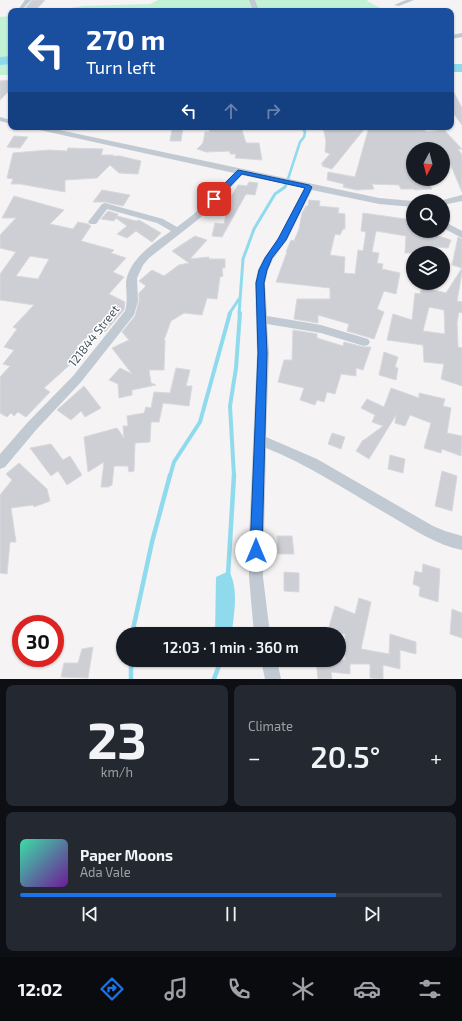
<!DOCTYPE html>
<html lang="en">
<head>
<meta charset="utf-8">
<style>
  body { margin:0; font-family:"Exo 2",sans-serif; background:#242831; color:#f1f3f6; height:100vh; display:flex; flex-direction:column; font-size:15px; white-space:nowrap }
  * { box-sizing:border-box; margin:0 }
  p { font-size:13px; color:#9ea1a6 }
  .icon { flex:none; width:22px; height:22px; fill:none; stroke:currentColor; stroke-width:2; stroke-linecap:round; stroke-linejoin:round }
  .map { position:relative; height:679px; overflow:hidden }
  .panel { display:flex; flex-direction:column; gap:6px; padding:6px; background:#0d0f14; flex:1 }
  .panel>* { flex:none }
  .top-card { position:absolute; left:8px; top:8px; width:446px; height:122px; border-radius:8px; box-shadow:0 1px 3px #0004; background:#1a4fa0; color:#fff; overflow:hidden }
  .needle { width:26px; rotate:187deg }
  .controls { position:absolute; left:406px; top:142px; display:grid; gap:8px }
  .controls a { display:grid; place-items:center; width:44px; height:44px; border-radius:50%; background:#171b24; box-shadow:0 1px 3px #0004; font-size:20px }
  .speed { position:absolute; left:12px; top:615px; display:flex; gap:8px; font-size:20px; font-weight:700; text-align:center }
  .speed>* { display:grid; place-content:center; width:52px; height:52px; border-radius:50%; background:#171b24; box-shadow:0 1px 3px #0004; line-height:1 }
  .speed .limit { border:6px solid #d22; background:#fff; color:#111 }
  .pin { position:absolute; display:grid; place-items:center; width:34px; height:34px; color:#fff; margin:-17px; border-radius:8px; box-shadow:0 2px 6px #0006 }
  .me { position:absolute; width:44px; margin:-22px; rotate:0deg; stroke-linejoin:round; filter:drop-shadow(0 0 3px #0008) }
  .turn { display:flex; align-items:center; gap:14px; height:84px; padding:0 12px; font-size:18px }
  .turn .icon { width:52px; height:52px; stroke-width:2.5 }
  .turn b { display:block; font-size:28px; line-height:34px }
  .lanes { display:flex; align-items:center; height:38px; padding:0 12px; background:#0003; justify-content:center; gap:20px; direction:ltr }
  .lanes .off { opacity:.35 }
  .big { font-size:30px; font-weight:600; line-height:1.1 }
  .panel .tile { flex:1; display:flex; flex-direction:column; justify-content:center; gap:6px; min-width:0; padding:0 14px; border-radius:8px; background:#242831 }
  .panel .dial { align-items:center; gap:0 }
  .dial b { font-size:52px; line-height:1 }
  .song { display:flex; align-items:center; gap:12px }
  .cover { width:48px; height:48px; border-radius:6px; background:linear-gradient(135deg,hsl(160 70% 55%),hsl(280 70% 35%)) }
  .played { height:4px; border-radius:2px; background:linear-gradient(90deg,#1a73e8 75%,#363941 75%) }
  .keys { display:flex; justify-content:space-around; direction:ltr }
  .heat { display:flex; justify-content:space-between; align-items:center; font-size:22px; direction:ltr }
  .panel .tiles { flex:1; display:grid; gap:6px; grid-template-columns:1fr 1fr }
  .tile:last-child { grid-column:span 2 }
  .trip { position:absolute; left:116px; top:627px; width:230px; height:40px; border-radius:20px; background:#171b24; box-shadow:0 1px 3px #0004; font-weight:600; line-height:40px; text-align:center }
  .tab-bar { display:flex; height:64px; justify-content:space-around; align-items:center; background:#090b0e; color:#9ea1a6 }
  .tab-bar .icon { width:28px; height:28px }
  .tab-bar .active { color:#1a73e8 }
  .tab-bar b { font-size:18px; color:#f1f3f6 }
  .map>svg:first-child { display:block }
  .green { fill:#c3f1d5 }
  .water { fill:#90daee }
  .lines { fill:none; stroke-linecap:round; stroke-linejoin:round }
  .stream-far3 { stroke:#90daee; stroke-width:2.5 }
  .stream-far2 { stroke:#90daee; stroke-width:3 }
  .stream-far1 { stroke:#90daee; stroke-width:4 }
  .stream { stroke:#90daee; stroke-width:4.5 }
  .river { fill:#90daee; fill-rule:evenodd }
  .building { fill:#cdcfd5; stroke:#d7d9de; fill-rule:evenodd }
  .minor { fill:#c1cad2; fill-rule:evenodd }
  .route { fill:#1a73e8; stroke:#114b97 }
  .labels { text-anchor:middle; stroke-width:3; stroke-linejoin:round; paint-order:stroke }
  .street-label { font-size:12px; fill:#4a5661; stroke:#fff }
</style>
</head>
<body>
<div class="map">
<svg width="462" height="679" viewBox="0 0 462 679">
  <rect width="100%" height="100%" fill="#f5f3f3"/>
  <path class="green" d="M158 0H368L367 1 386 11H51L83 6 150 4Z
    M11 16V75H0V17Z"/>
  <path class="water" d="M229 571C239 590 234 613 232 633L215 634 216 577Z"/>
  <g class="lines">
    <path class="stream-far3" d="M286 185 300 142 304 137 305 132 302 127"/>
    <path class="stream-far2" d="M229 314 239 299
      M239 314 243 259 254 229 275 194 285 187 286 184"/>
    <path class="stream-far1" d="M170 476 174 462 200 422 230 313
      M234 476 230 406 236 368 240 313"/>
    <path class="stream" d="M228 575 234 475
      M132 634 152 542 170 475
      M131 660V679
      M214 679 221 660"/>
    <path class="river" d="M11 56V64L0 65V57Z
      M451 64H462V72H451Z"/>
  </g>
  <path class="building" d="M32 0H45L35 11 24 10Z
    M11 80V89L0 100V81Z
    M451 87 462 108V125L453 113 451 107Z
    M177 127H183L181 141H170L172 129Z
    M227 127H241L246 143H259L262 160 235 158 236 154H230V151L206 152 197 149 203 143 205 132H209L210 129H228Z
    M323 127H366L332 169 322 166 324 164H321L330 154 325 152 326 141Z
    M369 127H417L420 130H424L427 132 444 130 462 149H458L462 155V192L444 149H413V179H425L432 189 415 190 414 189H401L399 185 372 184 374 189 357 190 343 187 344 184 327 180 328 172 355 177Z
    M14 136 28 137 20 148 7 147Z
    M68 148 103 149 101 155H113V156H120L141 161 138 174 119 173 110 165 97 178 65 180V192L20 184H11L13 179 7 178 13 153 49 150 67 151Z
    M249 182 258 183 255 195 246 194 222 237 212 236 215 223 224 224 229 200 238 185 247 186Z
    M102 190 130 195 123 206 105 202H93Z
    M14 196 64 210 50 224 73 229 78 222 88 224 91 226 81 241 114 250 111 253 126 258 113 272 124 277 109 294 125 302 124 310 105 332 97 328 76 347 84 351V352L44 388 50 392 26 417 18 412 14 416 11 413 7 417 0 413V377L10 366 3 364 14 350 4 347 17 329 13 327 34 305 0 300V274L16 252 0 248V235L16 218H2ZM30 256 49 259 38 279 16 276Z
    M309 200 320 201 319 206 339 208 338 213 345 214V229H343L340 235 335 234 330 255 345 257 344 273 355 274 358 250 363 251 366 232 361 231 363 213 412 220 413 231H429V233L451 240 448 248 427 246V253H405L406 236 376 231 372 252 379 253 377 263 383 264 382 269 400 273 396 294 384 291 377 309 384 312 374 339 347 331 349 324 318 315V323L294 319 297 299H330V288L276 282 287 252H286L291 240 294 241 299 229 302 213 306 206H308Z
    M108 211 118 214 117 216 136 221 139 220 161 233 152 242 136 231 127 238 117 234 127 226 116 218 114 221 101 219Z
    M195 236 207 240 190 259 209 257V259H225V268H222L223 276 220 277 217 299 207 298 202 315 184 313 171 321 164 340H165L164 370H149L151 383 156 385 132 390V395L119 398 118 384 109 380 120 368 132 374 112 348 129 340 122 332 135 316 139 301V293L146 286 139 281 152 270 164 276 179 265 189 263 172 251Z
    M458 237 462 239V272L457 301 462 302V313L459 312 457 323 458 347 462 348V386L441 379 444 364 424 362 423 345 387 340 393 314 412 320 415 293 420 294 422 287 446 293 462 268 452 265ZM429 307 444 310 445 334 423 331Z
    M293 330 317 334V338L343 346 344 342 364 347H371L363 370 356 368V376L341 374 335 394 327 392 324 402 317 400 315 405 300 400 304 388 278 382 284 360H292Z
    M384 352 398 357 395 367 398 368 396 380 379 375Z
    M176 368 190 370 186 386H192L189 406 163 403 159 422H151L150 442 135 443 134 471 129 472 128 466H114L112 485 108 487H101L104 462 88 472 84 437 117 428 124 438 123 426H128L127 416 144 413 146 407 151 408 154 392 170 393Z
    M84 386 101 408 85 417 81 411 71 420 57 410Z
    M391 388 419 398V393L445 399 443 406 451 408 447 433 462 436 461 456 442 449 441 453 424 448 431 423 410 415 405 426 395 423 396 415 369 459 356 451 363 440H364L383 426 372 422 375 415 361 408 367 399 384 407Z
    M332 433 345 437 341 449 328 444Z
    M51 444 63 460 70 456 82 475 67 485 58 471 51 476 30 448Z
    M390 455 405 459 403 473 388 469Z
    M19 463 47 489 50 501 34 507 33 505 11 508 16 542H10L7 574 0 573V495L12 480 6 474Z
    M442 471 457 476 452 511 435 506Z
    M277 536H292L294 554H278Z
    M423 564 440 569 438 602 419 596 420 587 413 584 415 571 422 573Z
    M284 572 299 573V592L284 591Z
    M359 598 371 602 361 649 389 654 390 634 416 642V654L400 650V669L383 665V679L370 678V664H350V674L331 672 332 679H318L316 660H345V634H327L335 606 355 614Z
    M452 609 462 613V638L450 634Z
    M93 647 88 678 61 677 64 663H78L82 649Z"/>
  <g class="lines">
    <path class="minor" d="M25 0H31L21 11H17Z
      M249 0H255L259 11H253Z
      M406 0H414L399 6 394 5Z
      M462 33V37L451 39V35Z
      M0 117 11 120V124L0 121Z
      M31 127H45L379 198 413 201V207L379 204 312 190 287 240 273 259 268 270 265 283 267 316 321 325 368 339 370 342 368 345 364 346 321 333 267 324 269 353 266 437 317 459 433 526 445 531 462 536V550C437 545 416 531 394 518 352 494 311 466 266 448L263 577 270 634H254L249 577V538L257 353 255 283 258 270 264 258 278 239 304 188 242 175 200 218 149 258 143 265 137 278 138 301 134 315 81 382 36 430 5 467 0 469V454L28 422 73 376 125 311C128 301 126 292 126 282 129 259 154 243 171 231L157 223 107 209 96 224H90L88 222 102 204 105 203 163 219 177 227 194 214 234 173 35 129Z
      M462 195V201L443 205V201H439Z
      M443 221 462 231V238L443 228Z
      M261 660H277L281 679H265Z"/>
  </g>
  <path class="route" d="M238 170 309 185 312 187 286 240 272 258 267 270 264 283 267 353 262 551 260 555 256 557 252 555 250 551 258 353 256 283 259 270 265 258 278 239 305 188 242 174 217 200H211V197Z"/>
  <g class="labels">
    <g class="street-label">
      <text transform="translate(94 336) rotate(-52)" y="4">121844 Street</text>
    </g>
  </g>
</svg>
<div class="controls">
<a><svg class="needle" viewBox="-14 -14 28 28"><path d="M0-13l5 13h-10z" fill="#e53935"/><path d="M0 13l5-13h-10z" fill="#9ea1a6"/></svg></a>
<a><svg class="icon" aria-label="search" viewBox="0 0 24 24"><circle cx="10" cy="10" r="6"/><path d="M15 15l6 6"/></svg></a>
<a><svg class="icon" aria-label="layers" viewBox="0 0 24 24"><path d="M12 4l9 5-9 5-9-5zM3 14l9 5 9-5"/></svg></a>
</div>
<div class="speed"><div class="limit">30</div></div>
<div class="pin" style="left:214px;top:199px;background:#d93025"><svg class="icon" aria-label="arrive" viewBox="0 0 24 24"><path d="M6 21V4h12l-3 4 3 4H6"/></svg></div>
<svg class="me" style="left:256px;top:551px" viewBox="-20 -20 40 40"><circle r="19" fill="#fff"/><path d="M0-13L10 11 0 6-10 11z" fill="#1a73e8"/></svg>
<div class="trip">12:03 · 1 min · 360 m</div>
<div class="top-card">
<div class="turn"><svg class="icon" aria-label="left" viewBox="0 0 24 24"><path d="M17 20v-9H6M10 6l-5 5 5 5"/></svg><div><b>270 m</b>Turn left</div></div>
<div class="lanes"><svg class="icon" aria-label="left" viewBox="0 0 24 24"><path d="M17 20v-9H6M10 6l-5 5 5 5"/></svg><svg class="icon off" aria-label="ahead" viewBox="0 0 24 24"><path d="M12 20V5M6 11l6-6 6 6"/></svg><svg class="icon off" aria-label="right" viewBox="0 0 24 24"><path d="M7 20v-9h11M14 6l5 5-5 5"/></svg></div>
</div>
</div>
<section class="panel">
<div class="tiles">
<div class="tile dial"><b>23</b><p>km/h</p></div>
<div class="tile"><p>Climate</p>
<div class="heat"><a>−</a><b class="big">20.5°</b><a>+</a></div>
</div>
<div class="tile">
<div class="song"><i class="cover"></i><div><b>Paper Moons</b><p>Ada Vale</p></div></div>
<div class="played"></div>
<div class="keys"><svg class="icon" aria-label="previous" viewBox="0 0 24 24"><path d="M18 5L8 12l10 7zM5 5v14"/></svg><svg class="icon" aria-label="pause" viewBox="0 0 24 24"><path d="M8 5v14M16 5v14"/></svg><svg class="icon" aria-label="next" viewBox="0 0 24 24"><path d="M6 5l10 7-10 7zM19 5v14"/></svg></div>
</div>
</div>
</section>
<nav class="tab-bar">
<b>12:02</b>
<svg class="icon active" aria-label="directions" viewBox="0 0 24 24"><path d="M12 3l9 9-9 9-9-9zM9 14v-3h6M13 9l2 2-2 2"/></svg>
<svg class="icon" aria-label="music" viewBox="0 0 24 24"><path d="M9 18V5l10-2v13"/><circle cx="6" cy="18" r="3"/><circle cx="16" cy="16" r="3"/></svg>
<svg class="icon" aria-label="phone" viewBox="0 0 24 24"><path d="M5 4h4l2 5-3 2q2 4 5 5l2-3 5 2v4C11 20 4 13 5 4z"/></svg>
<svg class="icon" aria-label="climate" viewBox="0 0 24 24"><path d="M12 3v18M4 7l16 10M4 17L20 7"/></svg>
<svg class="icon" aria-label="car" viewBox="0 0 24 24"><path d="M5 17H2v-5l4-1 3-4h7l3 4 3 1v5h-3M9 17h6M6 11h13"/><circle cx="7" cy="17" r="2"/><circle cx="17" cy="17" r="2"/></svg>
<svg class="icon" aria-label="filters" viewBox="0 0 24 24"><path d="M4 7h16M4 17h16"/><circle cx="9" cy="7" r="2"/><circle cx="15" cy="17" r="2"/></svg>
</nav>
</body>
</html>
